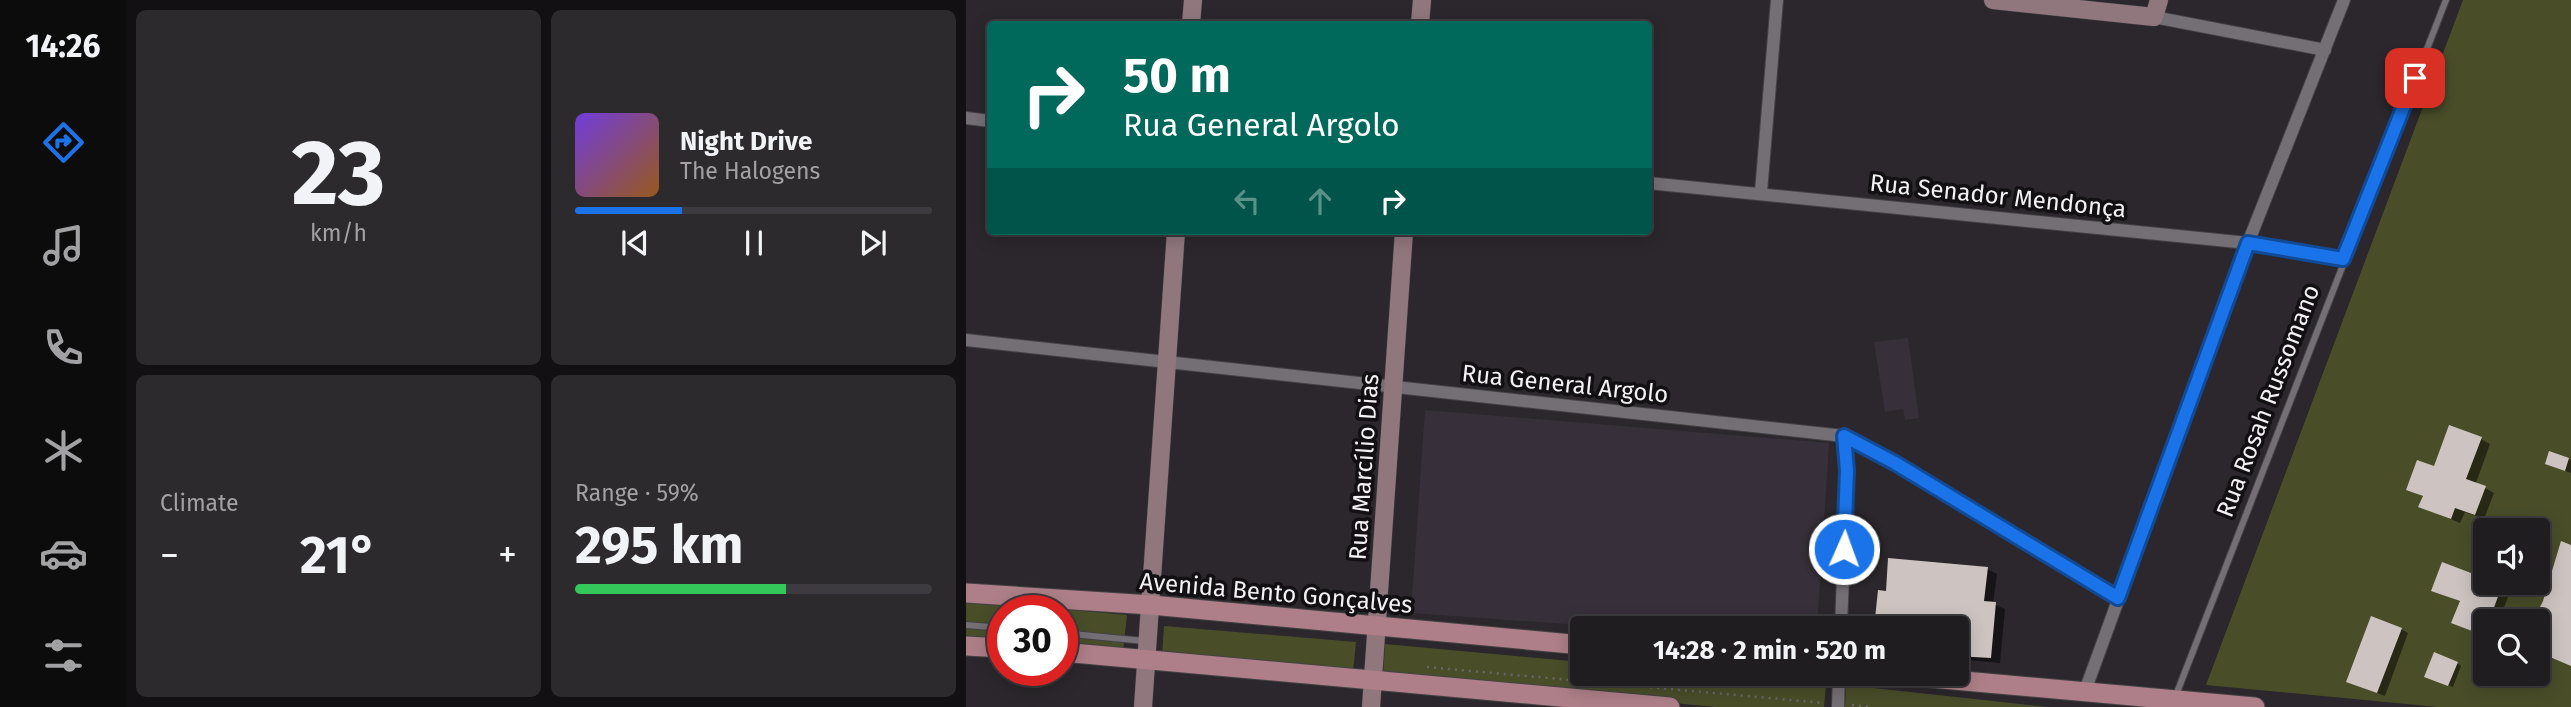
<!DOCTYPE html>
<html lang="en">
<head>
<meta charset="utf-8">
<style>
  body { margin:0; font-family:"Fira Sans",sans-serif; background:#2d2a2e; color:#f1f3f6; height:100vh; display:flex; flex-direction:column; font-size:26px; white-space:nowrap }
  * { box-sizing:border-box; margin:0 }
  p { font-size:23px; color:#a2a2a5 }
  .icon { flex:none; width:38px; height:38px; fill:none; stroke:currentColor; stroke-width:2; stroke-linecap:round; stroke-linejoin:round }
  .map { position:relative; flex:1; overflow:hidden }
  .details { display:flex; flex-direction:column; gap:10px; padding:10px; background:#121012; width:840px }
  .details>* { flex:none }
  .hud { position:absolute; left:21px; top:21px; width:665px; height:214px; border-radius:7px; box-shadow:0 4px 18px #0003,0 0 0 2px #3d3b3f; background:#00695c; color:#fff; overflow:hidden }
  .fabs { position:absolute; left:1507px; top:518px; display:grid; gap:14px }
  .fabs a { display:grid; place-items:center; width:77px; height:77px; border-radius:7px; background:#201d21; box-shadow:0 4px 18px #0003,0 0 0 2px #3d3b3f; font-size:35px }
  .speed { position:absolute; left:21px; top:595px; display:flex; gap:14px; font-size:35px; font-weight:700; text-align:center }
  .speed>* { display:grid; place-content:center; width:91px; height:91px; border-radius:50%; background:#201d21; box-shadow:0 4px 18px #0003,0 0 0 2px #3d3b3f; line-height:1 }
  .speed .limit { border:10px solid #d22; background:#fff; color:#111 }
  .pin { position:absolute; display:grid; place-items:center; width:60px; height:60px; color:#fff; margin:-30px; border-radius:14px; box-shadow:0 4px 10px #0006 }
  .me { position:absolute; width:77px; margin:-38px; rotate:2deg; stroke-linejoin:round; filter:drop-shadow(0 0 5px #0008) }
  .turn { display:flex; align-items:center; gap:24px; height:147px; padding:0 21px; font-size:32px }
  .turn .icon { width:91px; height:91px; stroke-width:2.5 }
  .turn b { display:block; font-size:49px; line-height:60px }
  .lanes { display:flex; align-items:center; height:66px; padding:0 21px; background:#0003; justify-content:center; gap:35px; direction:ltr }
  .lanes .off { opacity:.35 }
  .big { font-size:52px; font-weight:700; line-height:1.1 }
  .details .widget { flex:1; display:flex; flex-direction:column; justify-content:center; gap:10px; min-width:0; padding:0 24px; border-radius:10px; background:#2d2a2e }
  .details .dial { align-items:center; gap:0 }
  .dial b { font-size:91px; line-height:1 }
  .song { display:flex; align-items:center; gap:21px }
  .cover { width:84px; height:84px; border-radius:10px; background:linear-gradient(135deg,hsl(260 70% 55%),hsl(30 70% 35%)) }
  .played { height:7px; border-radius:4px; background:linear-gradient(90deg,#1a73e8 30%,#3d3b3f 30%) }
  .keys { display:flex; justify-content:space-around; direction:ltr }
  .heat { display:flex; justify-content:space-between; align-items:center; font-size:38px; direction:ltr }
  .charge { height:10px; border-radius:5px; background:linear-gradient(90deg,#34c759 59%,#3d3b3f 0) }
  .details .tiles { flex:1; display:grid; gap:10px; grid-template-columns:repeat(2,1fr) }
  .trip { position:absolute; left:604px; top:616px; width:399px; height:70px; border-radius:7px; background:#201d21; box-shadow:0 4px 18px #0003,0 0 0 2px #3d3b3f; font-weight:700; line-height:70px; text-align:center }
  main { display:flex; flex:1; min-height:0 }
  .dock { display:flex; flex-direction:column; width:126px; justify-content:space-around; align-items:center; background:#0d0c0d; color:#a2a2a5 }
  .dock .icon { width:49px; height:49px }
  .dock .active { color:#1a73e8 }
  .dock b { font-size:32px; color:#f1f3f6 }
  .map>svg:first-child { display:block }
  .built { fill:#37303a }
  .green { fill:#494e29; fill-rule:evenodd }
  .shadow { fill:#0007 }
  .building { fill:#cdc4c1 }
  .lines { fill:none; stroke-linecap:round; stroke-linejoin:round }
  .lane-casing { stroke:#444245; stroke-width:8 }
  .street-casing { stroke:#444245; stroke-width:14 }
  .secondary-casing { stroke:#444245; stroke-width:19 }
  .primary-casing { stroke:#444245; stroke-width:21 }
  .path { stroke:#69666a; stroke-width:2.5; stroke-dasharray:2 5; stroke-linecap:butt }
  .lane { stroke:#736f75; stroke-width:6 }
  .street { stroke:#736f75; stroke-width:12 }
  .secondary { stroke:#90777e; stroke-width:18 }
  .primary { stroke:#ae7f88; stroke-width:19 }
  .route-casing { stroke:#114b97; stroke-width:18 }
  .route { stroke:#1a73e8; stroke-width:12 }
  .labels { text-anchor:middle; stroke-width:7; stroke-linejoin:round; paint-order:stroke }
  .street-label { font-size:24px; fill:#f3f1f4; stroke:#121013 }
</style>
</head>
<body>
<main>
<nav class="dock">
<b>14:26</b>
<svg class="icon active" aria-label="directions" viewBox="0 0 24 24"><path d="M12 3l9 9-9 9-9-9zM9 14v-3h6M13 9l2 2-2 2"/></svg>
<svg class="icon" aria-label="music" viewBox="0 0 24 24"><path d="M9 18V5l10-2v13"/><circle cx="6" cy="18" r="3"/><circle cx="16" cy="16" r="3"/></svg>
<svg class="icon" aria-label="phone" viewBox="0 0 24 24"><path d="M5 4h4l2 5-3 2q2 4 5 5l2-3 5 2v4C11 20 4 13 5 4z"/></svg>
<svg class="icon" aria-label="climate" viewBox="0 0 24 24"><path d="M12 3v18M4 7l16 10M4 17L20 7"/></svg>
<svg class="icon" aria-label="car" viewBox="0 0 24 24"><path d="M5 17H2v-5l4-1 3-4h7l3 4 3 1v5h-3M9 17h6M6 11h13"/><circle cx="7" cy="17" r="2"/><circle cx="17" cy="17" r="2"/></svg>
<svg class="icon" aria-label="filters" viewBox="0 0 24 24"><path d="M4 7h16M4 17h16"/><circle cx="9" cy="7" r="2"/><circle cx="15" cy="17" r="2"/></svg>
</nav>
<section class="details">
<div class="tiles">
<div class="widget dial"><b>23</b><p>km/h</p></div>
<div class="widget">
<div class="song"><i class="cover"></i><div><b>Night Drive</b><p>The Halogens</p></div></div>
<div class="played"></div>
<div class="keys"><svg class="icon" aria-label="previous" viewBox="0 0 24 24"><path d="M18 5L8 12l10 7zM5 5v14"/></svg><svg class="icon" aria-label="pause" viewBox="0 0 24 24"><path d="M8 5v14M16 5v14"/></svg><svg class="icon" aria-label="next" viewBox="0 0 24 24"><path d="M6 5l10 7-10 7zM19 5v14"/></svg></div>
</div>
<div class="widget"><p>Climate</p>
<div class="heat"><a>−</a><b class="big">21°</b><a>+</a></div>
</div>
<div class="widget"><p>Range · 59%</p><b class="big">295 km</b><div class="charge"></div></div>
</div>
</section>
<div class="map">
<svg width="1605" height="707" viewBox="0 0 1605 707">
  <rect width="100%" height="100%" fill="#2b272c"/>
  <path class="built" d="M942 338 953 418 939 420 937 409 919 412 908 342Z
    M459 410 863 443 851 628H655L445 613Z"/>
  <path class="green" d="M1497 0H1605V707H1472L1240 685ZM1519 530H1572V583H1519ZM1519 621H1572V674H1519Z
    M0 600 161 615 157 652 96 647V611H37V641L0 638Z
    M198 626 390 642 387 672 196 656Z
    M419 644 616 662V674H736L860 685 858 707H749L417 675Z
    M880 685 1081 707H879Z"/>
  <path class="shadow" d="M1515 439 1524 444 1510 483 1528 493 1518 519 1499 512 1494 523 1455 507 1458 497 1442 489Z
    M1585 454 1605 460V473L1586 466Z
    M1513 558 1519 561V583H1547L1533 621H1519V636L1487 623 1495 602 1467 590 1506 575Z
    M1021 569 1031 574 1027 604 1039 609 1034 663 990 659V628H910L913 592 922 593Z
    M1435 629 1442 633 1419 696 1390 685Z
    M1491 663 1495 666 1487 687 1465 678Z"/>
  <path class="building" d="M1483 425 1516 437 1500 479 1520 486 1509 515 1489 508 1485 519 1452 507 1457 496 1440 490 1451 460 1468 466Z
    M1583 451 1603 458 1599 471 1579 464Z
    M1518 540 1519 583H1537L1523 621H1519V636L1485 623 1494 601 1465 591 1476 562 1505 573Z
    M1595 541 1605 545V666L1572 652V621H1567L1577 601Z
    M922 558 1022 567 1018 601 1030 602 1025 658 990 656V628H908L912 590 920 591Z
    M1405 616 1436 628 1411 693 1380 682Z
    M1468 652 1492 662 1482 686 1458 677Z"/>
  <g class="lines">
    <defs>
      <path id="lane" d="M0 625 37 628
        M96 633 178 641
        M1210 695 1480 0"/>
      <path id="street" d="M1188 17 1359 50
        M0 118 24 121
        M682 183 1282 243 1377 259
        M795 192 811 0
        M0 340 878 436 929 463 1152 598
        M875 628 881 470 878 436
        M1119 691 1282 243 1378 0
        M872 707 873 674"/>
      <path id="secondary" d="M1027 0 1188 17 1193 0
        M225 24 227 0
        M454 24 456 0
        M177 707 210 231
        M405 707 438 231"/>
      <path id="primary" d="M0 593 185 605 616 645
        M0 646 37 648
        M96 652 704 707
        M920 674 1289 707"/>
    </defs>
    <use href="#lane" class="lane-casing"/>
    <use href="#street" class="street-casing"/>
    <use href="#secondary" class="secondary-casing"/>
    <use href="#primary" class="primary-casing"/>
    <path class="path" d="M461 667 858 703
      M886 705 906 707"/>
    <use href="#lane" class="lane"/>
    <use href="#street" class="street"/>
    <use href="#secondary" class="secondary"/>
    <use href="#primary" class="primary"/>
  </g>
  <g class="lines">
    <defs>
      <path id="route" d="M878 549 881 470 878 436 929 463 1152 598 1282 243 1377 259 1449 78"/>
    </defs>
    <use href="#route" class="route-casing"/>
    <use href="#route" class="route"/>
  </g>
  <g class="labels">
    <g class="street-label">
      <text transform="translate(1032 196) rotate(6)" y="8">Rua Senador Mendonça</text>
      <text transform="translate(599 384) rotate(6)" y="8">Rua General Argolo</text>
      <text transform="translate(1302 401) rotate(-69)" y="8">Rua Rosah Russomano</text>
      <text transform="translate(398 467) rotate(-86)" y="8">Rua Marcílio Dias</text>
      <text transform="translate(310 593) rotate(5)" y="8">Avenida Bento Gonçalves</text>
    </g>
  </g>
</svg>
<div class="fabs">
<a><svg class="icon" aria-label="sound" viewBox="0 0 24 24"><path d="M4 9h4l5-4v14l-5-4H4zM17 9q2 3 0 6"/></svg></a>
<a><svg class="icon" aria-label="search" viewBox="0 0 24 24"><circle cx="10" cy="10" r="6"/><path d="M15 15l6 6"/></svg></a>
</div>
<div class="speed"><div class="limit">30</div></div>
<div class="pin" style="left:1449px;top:78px;background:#d93025"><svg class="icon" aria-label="arrive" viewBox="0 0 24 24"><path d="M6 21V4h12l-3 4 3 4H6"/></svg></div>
<svg class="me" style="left:878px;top:549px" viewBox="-20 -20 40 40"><circle r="17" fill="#1a73e8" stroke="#fff" stroke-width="3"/><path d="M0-11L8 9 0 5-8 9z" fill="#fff"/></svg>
<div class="trip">14:28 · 2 min · 520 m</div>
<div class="hud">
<div class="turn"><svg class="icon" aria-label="right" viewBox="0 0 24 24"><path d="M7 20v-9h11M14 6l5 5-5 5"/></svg><div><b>50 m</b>Rua General Argolo</div></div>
<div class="lanes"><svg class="icon off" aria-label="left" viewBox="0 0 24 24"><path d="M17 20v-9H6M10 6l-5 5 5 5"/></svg><svg class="icon off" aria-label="ahead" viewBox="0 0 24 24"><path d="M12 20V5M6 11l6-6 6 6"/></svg><svg class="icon" aria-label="right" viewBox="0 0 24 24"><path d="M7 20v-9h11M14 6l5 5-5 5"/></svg></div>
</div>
</div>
</main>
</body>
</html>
